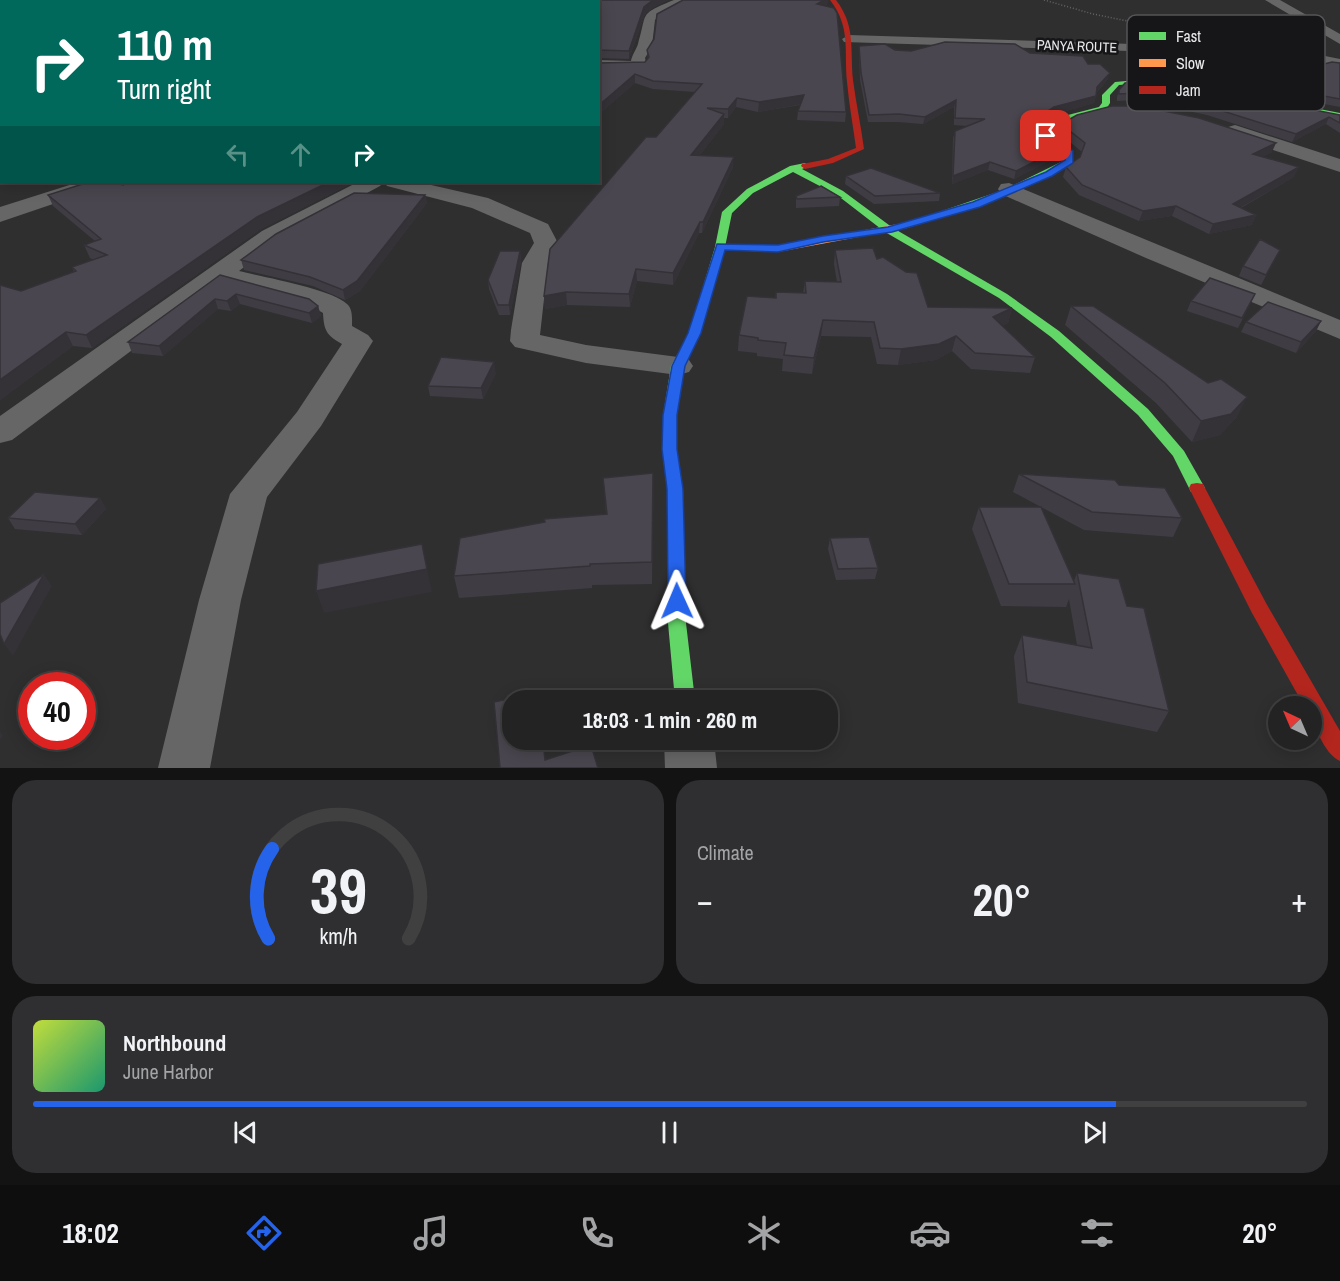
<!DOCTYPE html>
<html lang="en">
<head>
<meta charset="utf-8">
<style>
  body { margin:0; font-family:"Archivo Narrow",sans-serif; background:#2f2f31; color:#f1f3f6; height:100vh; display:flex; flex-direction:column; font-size:22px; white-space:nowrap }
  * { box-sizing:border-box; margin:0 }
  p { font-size:20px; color:#a3a4a6 }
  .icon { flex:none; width:33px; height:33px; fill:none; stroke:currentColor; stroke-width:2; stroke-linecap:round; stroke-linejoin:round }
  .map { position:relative; height:768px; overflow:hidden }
  .side { display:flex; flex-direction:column; gap:12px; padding:12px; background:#131314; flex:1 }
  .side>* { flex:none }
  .top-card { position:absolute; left:0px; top:0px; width:600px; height:183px; box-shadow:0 3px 15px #0003,0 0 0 2px #404041; background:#00695c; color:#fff; overflow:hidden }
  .needle { width:39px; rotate:316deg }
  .buttons { position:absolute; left:1268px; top:696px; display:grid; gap:12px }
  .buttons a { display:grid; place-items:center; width:54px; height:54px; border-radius:50%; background:#232324; box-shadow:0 3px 15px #0003,0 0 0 2px #404041; font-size:30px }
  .speed { position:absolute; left:18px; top:672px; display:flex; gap:12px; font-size:30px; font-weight:700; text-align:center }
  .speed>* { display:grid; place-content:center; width:78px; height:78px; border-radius:50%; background:#232324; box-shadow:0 3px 15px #0003,0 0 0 2px #404041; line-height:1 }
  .speed .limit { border:9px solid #d22; background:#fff; color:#111 }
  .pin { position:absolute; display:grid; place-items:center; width:51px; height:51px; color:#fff; margin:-26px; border-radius:12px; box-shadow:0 3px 9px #0006 }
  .me { position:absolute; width:66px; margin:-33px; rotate:359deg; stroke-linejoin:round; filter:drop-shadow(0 0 4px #0008) }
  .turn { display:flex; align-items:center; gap:21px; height:126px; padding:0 18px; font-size:27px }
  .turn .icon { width:78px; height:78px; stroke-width:2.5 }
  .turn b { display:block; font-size:42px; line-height:51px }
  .lanes { display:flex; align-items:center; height:57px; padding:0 18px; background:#0003; justify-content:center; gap:30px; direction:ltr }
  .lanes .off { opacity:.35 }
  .big { font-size:45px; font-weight:800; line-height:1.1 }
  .side .widget { flex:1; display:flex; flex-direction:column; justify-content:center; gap:9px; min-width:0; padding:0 21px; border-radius:24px; background:#2f2f31 }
  .side .dial { align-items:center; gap:0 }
  .dial svg { height:156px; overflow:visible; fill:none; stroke:#404041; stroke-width:7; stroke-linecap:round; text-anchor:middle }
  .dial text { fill:#f1f3f6; stroke:none }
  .song { display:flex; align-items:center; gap:18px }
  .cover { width:72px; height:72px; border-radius:9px; background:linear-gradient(135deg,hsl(70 70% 55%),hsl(160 70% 35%)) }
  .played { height:6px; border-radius:3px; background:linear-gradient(90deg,#2563eb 85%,#404041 85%) }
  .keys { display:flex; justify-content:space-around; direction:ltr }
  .heat { display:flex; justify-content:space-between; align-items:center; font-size:33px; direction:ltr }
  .side .tiles { flex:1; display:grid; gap:12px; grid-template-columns:1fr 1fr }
  .widget:last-child { grid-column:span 2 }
  .trip { position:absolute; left:502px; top:690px; width:336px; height:60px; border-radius:24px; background:#232324; box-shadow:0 3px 15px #0003,0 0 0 2px #404041; font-weight:800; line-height:60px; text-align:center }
  .dock { display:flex; height:96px; justify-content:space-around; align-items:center; background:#0e0e0e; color:#a3a4a6 }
  .dock .icon { width:42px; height:42px }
  .dock .current { color:#2563eb }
  .dock b { font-size:27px; color:#f1f3f6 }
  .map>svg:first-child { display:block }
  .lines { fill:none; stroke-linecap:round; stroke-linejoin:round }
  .path { stroke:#646566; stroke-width:1.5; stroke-dasharray:1 2; stroke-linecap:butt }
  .street { fill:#666667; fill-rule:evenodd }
  .fast { fill:#63d668; fill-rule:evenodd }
  .slow { fill:#ff974d; fill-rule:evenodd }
  .jam { fill:#b3261e; fill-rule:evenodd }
  .wall { fill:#403c44 }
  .shaded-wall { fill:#343137 }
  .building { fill:#4a464f; stroke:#343137; stroke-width:1.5 }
  .route { fill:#2563eb; stroke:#184099; stroke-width:1.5 }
  .labels { text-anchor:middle; stroke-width:5; stroke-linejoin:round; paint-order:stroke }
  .far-street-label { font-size:14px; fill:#e9e9eb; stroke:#161618 }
  .key { fill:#161618; stroke:#555557; stroke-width:1.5 }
  .key-label { font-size:16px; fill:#e9e9eb }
</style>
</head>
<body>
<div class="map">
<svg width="1340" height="768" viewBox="0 0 1340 768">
  <rect width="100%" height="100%" fill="#2f2f30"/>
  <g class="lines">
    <path class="path" d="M1044 0 1093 14 1142 24"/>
    <path class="street" d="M674 0H690L660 15 655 20 652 46 645 58 647 66 644 69 598 70V60L631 61C632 55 636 50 638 44 648 11 638 15 674 0Z
      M1265 0H1280L1340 34V44Z
      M849 35 1290 49 1340 59V69L1290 57 1257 55 844 42 842 39Z
      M2 69V79L0 80V70Z
      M1235 125 1340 159V172L1228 135 1226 131 1228 127Z
      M79 182H110L106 186 0 222V207Z
      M358 182H418L488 198 548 224 558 243 548 263 540 335 586 345 678 357 689 360 693 366 689 372 678 375 586 363 515 347 510 341 511 330 522 263 534 243 530 233 472 208 387 186 384 182 380 186 278 241 239 271C262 277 332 289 347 304 353 309 352 319 352 326L368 335 373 341 321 426 267 497 241 600 210 768H158L199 600 230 494 297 412 342 344C326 335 324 330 323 313L313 307 223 282 12 440 0 443V416L262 231Z
      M1009 183 1340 320V339L1146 258 1001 194 998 189 1001 184Z
      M664 740H714L717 768H665Z"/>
    <path class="fast" d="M1159 78 1340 113V117L1159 82 1119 85 1110 95V103L1105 111 1070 120 1047 131 1049 135 1073 151 1072 163C1020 194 964 211 907 228L903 229 898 226 1006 189 1065 160 1066 154 1043 138 1040 128 1064 116 1099 107 1102 103V95L1115 82Z
      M805 163 809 166 802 169 843 191 893 228 1007 294 1059 331 1148 409 1184 451 1205 488 1203 492H1191L1173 456 1138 415 1051 337 999 298 885 232 837 195 793 172 753 193 732 213 725 247 701 333 685 366 677 415 676 449 683 489 686 623 695 700H675L668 623 667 489 662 449 663 415 671 366 689 333 715 247 722 212 747 189 790 166Z"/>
    <path class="slow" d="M903 223 908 226 907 228 778 252 720 250 715 247 720 244 778 246Z"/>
    <path class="jam" d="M830 0H836C856 26 850 49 853 80 856 103 861 126 864 149L833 163 805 169 801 166 802 164 828 159 856 148C853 126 849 104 847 82 844 50 851 27 830 0Z
      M1197 483 1203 484 1205 488 1266 603 1340 731V761C1325 755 1311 722 1311 706H1304L1252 613 1189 488 1191 484Z"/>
  </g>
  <path class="wall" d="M1 0H668L654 7 645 14 629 59 598 58V2H2V49L0 48V4Z
    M683 0H828L827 4 825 6 846 112 845 122 797 120 798 111 800 105 758 112 736 107 728 118H724V124L699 156 733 167 702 233H699L673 285 637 281 630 307 567 305 545 309 544 296 656 137 695 92 653 89 635 83 598 115 645 62 648 59 647 50Z
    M859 46 911 51 1030 53 1088 64 1108 79 1097 92 1094 103 1052 115 1036 126 1039 133 1057 157 1014 179 988 170 952 184 953 138 955 131 967 126 954 125V107L923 124 898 122H868L860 80 859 52Z
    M1340 63V107L1159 73 1128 75 1130 69 1133 65 1189 66 1268 78Z
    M1119 90 1340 115V133L1326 124 1292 142 1207 115 1136 100 1117 101V97Z
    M1061 124 1272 152 1262 157 1294 177 1241 208 1256 215 1252 225 1209 234 1172 216 1139 221 1079 195 1063 177 1066 167 1080 157 1082 152 1058 132Z
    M846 176 940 193 939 201 874 204 845 184Z
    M112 182H354L261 229 92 348 73 346 0 400V285L21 291 74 272 72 267 94 260 90 258 84 245 95 241 53 206 48 195 113 182Z
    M425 195 427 203 360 291 345 300 313 286 244 270 241 260Z
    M796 196 840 197 839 206 796 208Z
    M835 250 877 259 928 307 1012 308 1008 323 1002 326 1035 357 1030 373 971 369 952 351 936 360 898 365 877 364 871 337 821 336 812 374 782 371 783 359 757 356V353L738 351 739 335 775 298 776 292 803 293 805 281 837 282 834 264Z
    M1280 250 1261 285 1239 276 1243 266Z
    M520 251 521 261 510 315H499L489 289 488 280Z
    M220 275 318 306 321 316 312 323 240 304 231 311 218 309 163 356 132 353 128 342Z
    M1255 294 1238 328 1187 311 1191 301Z
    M1071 306 1208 383 1237 417 1220 435 1192 442 1156 403 1065 325Z
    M1321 321 1316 331 1296 353 1241 332 1246 322Z
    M496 373 483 399 430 396 428 386Z
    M653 473 652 584 592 585V588L459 598 454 576 606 514 603 478Z
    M1019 474 1182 518 1173 537 1084 530 1013 492Z
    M100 498 106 509 82 535 15 529 8 518Z
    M979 507 1074 581 1077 573 1127 606 1169 711 1157 732 1018 703 1014 656 1022 635 1077 645 1069 599 1066 607 1001 606 972 529Z
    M830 538 878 568 875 579 836 580 828 549Z"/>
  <path class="shaded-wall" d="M653 0H668L654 7 645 14 629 59V51L644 7Z
    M824 0H828L827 4 817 11V4Z
    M1162 66 1159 73 1128 75 1130 69Z
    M1110 73 1108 79 1095 94 1097 87Z
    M635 74V83L598 115V106Z
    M804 95 803 104 758 112 759 102Z
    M1096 96 1094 103 1052 115 1031 128 1033 121 1054 107Z
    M737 98 736 107 728 118V109Z
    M956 100 954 107 923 124 925 117Z
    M724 114V124L691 166V155Z
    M1329 117 1326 124 1292 142 1296 134Z
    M1276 143 1272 152 1249 164 1253 154Z
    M1059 149 1057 157 1014 179 1016 171Z
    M734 157 733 167 702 233 703 222Z
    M990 162 988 170 952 184 953 176Z
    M1299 167 1294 177 1229 214 1233 204Z
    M329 182H354L261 229 92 348 86 335 257 217Z
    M425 195 427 203 360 291 345 300 343 290Z
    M1176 206 1172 216 1139 221 1143 211Z
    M1256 215 1252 225 1209 234 1213 224Z
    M700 222 699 233 673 285V273Z
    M520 251 521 261 510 315 509 305Z
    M636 269 637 281 630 307 629 294Z
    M566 292 567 305 545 309 544 296Z
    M236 294 240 304 231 311 227 301Z
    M215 299 218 309 163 356 159 346Z
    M318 306 321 316 312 323 309 313Z
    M1012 308 1008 323 989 333 993 317Z
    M823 320 821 336 812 374 814 358Z
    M1321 321 1316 331 1296 353 1301 342Z
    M66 332 73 346 0 400V380Z
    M956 336 952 351 936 360 898 365 901 349Z
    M494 362 496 373 483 399 481 388Z
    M1247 397 1237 417 1220 435 1192 442 1201 421Z
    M653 473 654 494 652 584V562Z
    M100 498 106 509 82 535 75 524Z
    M422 544 432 592 324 613 316 591Z
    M44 574 52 586 13 656 4 644Z
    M0 731 3 736 0 740Z"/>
  <path class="building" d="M1 0H653L644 7 629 51 598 50V2H2V42L0 41 1 25 0 24V4Z
    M683 0H824L817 4 834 8 837 13 846 112 798 111 804 95 759 102 737 98 728 109 707 108 724 114 691 155 734 157 703 222H700L673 273 636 269 629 294 566 292 544 296 550 249 646 137H656L702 84 653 81 635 74 598 106V63L645 62 649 57 647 50 654 39 657 14Z
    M945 42 1015 44 1030 53 1083 56 1088 64H1100L1110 73 1097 87 1096 96 1054 107 1033 121 1039 133 1059 149 1016 171 990 162 953 176 955 131 985 119 955 118 956 100 925 117 899 114 869 115 861 73 859 46 885 44 895 50 911 51Z
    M1215 57 1254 58 1268 78 1332 62 1340 63V99L1162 66 1130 69 1133 65 1189 66Z
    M1161 80 1340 115V123L1329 117 1296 134 1210 107 1139 93 1119 94V90L1125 83Z
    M1112 106H1139L1199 118 1276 143 1253 154 1299 167 1233 204 1256 215 1213 224 1176 206 1143 211 1082 185 1066 167 1080 157 1085 143 1061 124 1077 115Z
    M871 168 940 193 875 196 846 176Z
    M89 182H109L124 185 120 182H329L257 217 86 335 66 332 0 380V285L21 291 76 271 72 267 107 255 84 245 101 239 48 195Z
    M821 186 840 197 797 199 796 196Z
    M354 193 425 195 357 281 343 290 310 277 241 260 276 234Z
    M1260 239 1280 250 1266 275 1243 266Z
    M873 248 877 259 883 257 906 272 917 273 928 307 1012 308 993 317 1035 357 975 353 956 336 939 344 901 349 880 348 874 322 823 320 814 358 784 355 786 343 758 340V338L739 335 747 296 776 298V292L806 293 805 281 841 282 835 250Z
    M500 251H520L509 305H498L488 280Z
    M220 275 309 299 318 306 309 313 236 294 227 301 215 299 159 346 128 342Z
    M1210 278 1255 294 1242 318 1191 301Z
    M1268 302 1321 321 1301 342 1246 322Z
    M1071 306H1093L1208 383 1221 379 1247 397 1231 414 1201 421 1165 383Z
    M441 357 494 362 481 388 428 386Z
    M653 473 652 562 590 564V566L454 576 460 538 545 522 544 519 607 514 603 478Z
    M1019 474 1115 480 1119 485 1165 488 1182 518 1092 512Z
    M35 492 100 498 75 524 8 518Z
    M979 507H1041L1075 584H1009Z
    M869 537 878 568 838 569 830 538Z
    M422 544 427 569 316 591 318 564Z
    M1077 573 1119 579 1127 606 1144 608 1169 711 1027 682 1022 635 1092 648Z
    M44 574 4 644 0 634V603Z
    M538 693 539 700H513V740H543L545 760 591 745 598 768H500L494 702Z"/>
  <path class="route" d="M1043 134H1049L1073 151V163L1052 176 980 207 892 232 823 242 778 252 725 250 701 333 685 366 677 415V449L683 489 686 601 683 606 677 608 670 606 668 601 667 489 662 449 663 415 672 366 688 333 717 244 778 245 823 236 888 227 973 202 1046 172 1065 160V154L1043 137Z"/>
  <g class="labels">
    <g class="far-street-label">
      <text transform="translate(1077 46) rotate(2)" y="5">PANYA ROUTE</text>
    </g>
  </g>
  <rect x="1127" y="15" width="198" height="96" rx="9" class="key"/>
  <rect x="1139" y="32" width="27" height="8" fill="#63d668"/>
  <rect x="1139" y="59" width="27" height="8" fill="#ff974d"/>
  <rect x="1139" y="86" width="27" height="8" fill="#b3261e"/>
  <g class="key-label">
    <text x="1176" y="42">Fast</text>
    <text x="1176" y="69">Slow</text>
    <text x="1176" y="96">Jam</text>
  </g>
</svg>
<div class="buttons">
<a><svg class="needle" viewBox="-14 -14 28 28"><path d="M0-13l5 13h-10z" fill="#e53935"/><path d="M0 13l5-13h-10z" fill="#a3a4a6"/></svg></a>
</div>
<div class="speed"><div class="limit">40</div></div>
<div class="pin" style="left:1046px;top:136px;background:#d93025"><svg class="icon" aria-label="arrive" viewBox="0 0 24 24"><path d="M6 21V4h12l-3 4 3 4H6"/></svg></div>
<svg class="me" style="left:677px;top:601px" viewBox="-20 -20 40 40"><path d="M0-17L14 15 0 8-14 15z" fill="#2563eb" stroke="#fff" stroke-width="4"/></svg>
<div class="trip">18:03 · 1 min · 260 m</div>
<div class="top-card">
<div class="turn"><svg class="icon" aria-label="right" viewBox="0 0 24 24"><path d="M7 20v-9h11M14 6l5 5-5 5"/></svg><div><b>110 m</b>Turn right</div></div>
<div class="lanes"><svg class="icon off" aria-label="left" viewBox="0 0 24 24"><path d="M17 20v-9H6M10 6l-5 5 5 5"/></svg><svg class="icon off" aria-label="ahead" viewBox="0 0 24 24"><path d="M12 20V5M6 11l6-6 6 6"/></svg><svg class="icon" aria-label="right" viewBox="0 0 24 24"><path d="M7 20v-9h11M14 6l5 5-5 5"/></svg></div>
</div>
</div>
<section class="side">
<div class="tiles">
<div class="widget dial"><svg viewBox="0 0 100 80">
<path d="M14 69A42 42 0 1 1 86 69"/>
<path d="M14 69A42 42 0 0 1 16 23" stroke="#2563eb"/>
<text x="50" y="56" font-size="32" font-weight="700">39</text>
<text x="50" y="72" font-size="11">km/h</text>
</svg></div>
<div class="widget"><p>Climate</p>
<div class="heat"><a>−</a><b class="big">20°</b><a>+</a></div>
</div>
<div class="widget">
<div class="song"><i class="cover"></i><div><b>Northbound</b><p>June Harbor</p></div></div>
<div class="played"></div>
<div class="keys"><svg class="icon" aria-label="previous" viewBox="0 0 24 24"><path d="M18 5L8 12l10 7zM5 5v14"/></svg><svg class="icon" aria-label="pause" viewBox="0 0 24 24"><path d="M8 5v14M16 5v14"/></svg><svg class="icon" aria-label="next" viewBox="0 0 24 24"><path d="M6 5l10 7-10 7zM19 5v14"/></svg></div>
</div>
</div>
</section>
<nav class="dock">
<b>18:02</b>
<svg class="icon current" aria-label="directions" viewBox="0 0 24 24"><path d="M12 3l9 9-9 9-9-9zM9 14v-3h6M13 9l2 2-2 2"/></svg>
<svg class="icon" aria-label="music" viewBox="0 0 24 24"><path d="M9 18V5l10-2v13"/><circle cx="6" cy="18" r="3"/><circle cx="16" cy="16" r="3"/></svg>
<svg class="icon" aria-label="phone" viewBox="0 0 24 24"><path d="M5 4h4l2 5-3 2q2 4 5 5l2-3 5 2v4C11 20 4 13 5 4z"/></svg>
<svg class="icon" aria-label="climate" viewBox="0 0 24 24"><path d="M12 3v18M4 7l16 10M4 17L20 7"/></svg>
<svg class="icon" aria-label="car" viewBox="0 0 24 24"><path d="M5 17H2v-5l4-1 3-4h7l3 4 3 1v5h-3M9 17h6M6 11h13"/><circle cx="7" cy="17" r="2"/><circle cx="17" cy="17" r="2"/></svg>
<svg class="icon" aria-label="filters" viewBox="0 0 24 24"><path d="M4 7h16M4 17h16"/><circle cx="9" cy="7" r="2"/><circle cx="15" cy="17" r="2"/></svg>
<b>20°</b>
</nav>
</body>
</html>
